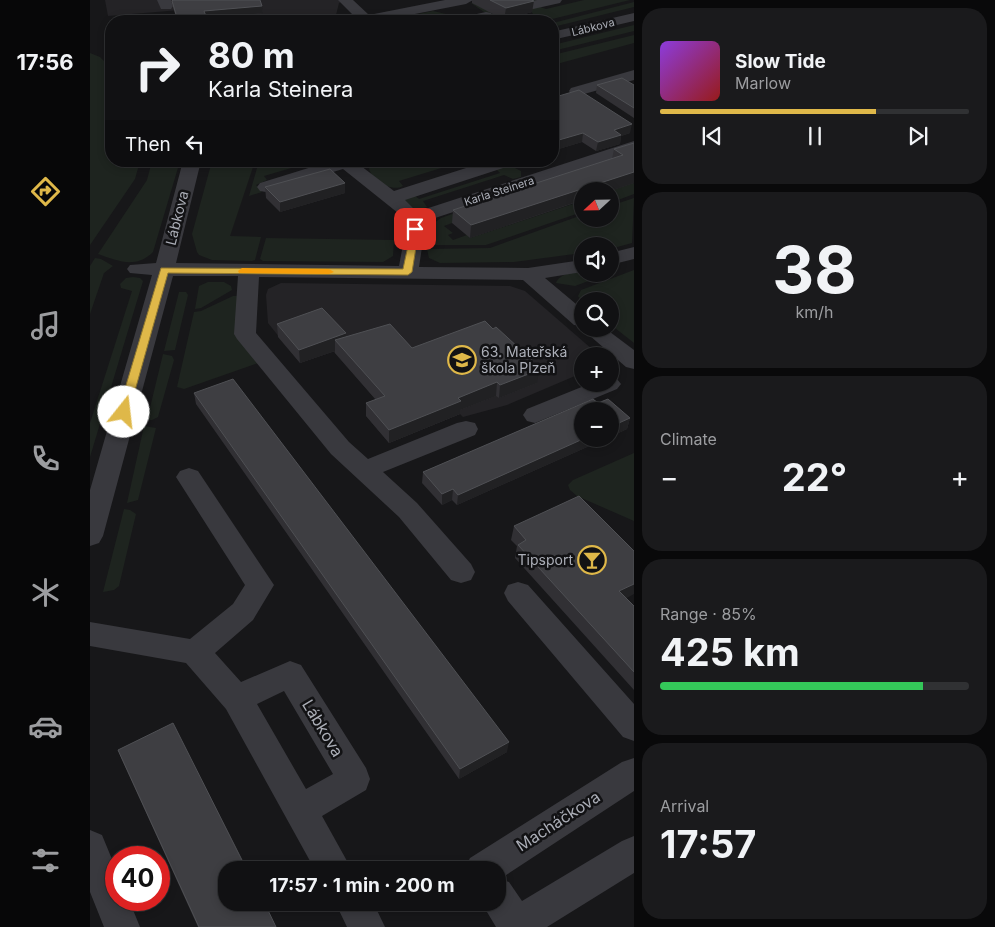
<!DOCTYPE html>
<html lang="en">
<head>
<meta charset="utf-8">
<style>
  body { margin:0; font-family:Inter,sans-serif; background:#1a1a1c; color:#f1f3f6; height:100vh; display:flex; flex-direction:column; font-size:19px; white-space:nowrap }
  * { box-sizing:border-box; margin:0 }
  p { font-size:16px; color:#9c9da0 }
  .icon { flex:none; width:28px; height:28px; fill:none; stroke:currentColor; stroke-width:2; stroke-linecap:round; stroke-linejoin:round }
  .map { position:relative; flex:1; overflow:hidden }
  .details { display:flex; flex-direction:column; gap:8px; padding:8px; background:#09090a; width:361px }
  .details>* { flex:none }
  .hud { position:absolute; left:15px; top:15px; width:454px; height:152px; border-radius:20px; box-shadow:0 2px 8px #0003,0 0 0 1px #303133; background:#111113; color:#f1f3f6; overflow:hidden }
  .needle { width:32px; rotate:248deg }
  .tools { position:absolute; left:484px; top:182px; display:grid; gap:10px }
  .tools a { display:grid; place-items:center; width:45px; height:45px; border-radius:50%; background:#111113; box-shadow:0 2px 8px #0003,0 0 0 1px #303133; font-size:25px }
  .speed { position:absolute; left:15px; top:846px; display:flex; gap:10px; font-size:25px; font-weight:700; text-align:center }
  .speed>* { display:grid; place-content:center; width:65px; height:65px; border-radius:50%; background:#111113; box-shadow:0 2px 8px #0003,0 0 0 1px #303133; line-height:1 }
  .speed .limit { border:8px solid #d22; background:#fff; color:#111 }
  .pin { position:absolute; display:grid; place-items:center; width:42px; height:42px; color:#fff; margin:-21px; border-radius:10px; box-shadow:0 2px 8px #0006 }
  .me { position:absolute; width:55px; margin:-28px; rotate:16deg; stroke-linejoin:round; filter:drop-shadow(0 0 4px #0008) }
  .turn { display:flex; align-items:center; gap:18px; height:105px; padding:0 20px; font-size:22px }
  .turn .icon { width:65px; height:65px; stroke-width:2.5 }
  .turn b { display:block; font-size:35px; line-height:42px }
  .then { display:flex; align-items:center; height:48px; padding:0 20px; background:#0003; gap:10px; font-size:19px }
  .big { font-size:38px; font-weight:700; line-height:1.1 }
  .details .card { flex:1; display:flex; flex-direction:column; justify-content:center; gap:8px; min-width:0; padding:0 18px; border-radius:20px; background:#1a1a1c }
  .details .dial { align-items:center; gap:0 }
  .dial b { font-size:65px; line-height:1 }
  .song { display:flex; align-items:center; gap:15px }
  .cover { width:60px; height:60px; border-radius:8px; background:linear-gradient(135deg,hsl(270 70% 55%),hsl(0 70% 35%)) }
  .played { height:5px; border-radius:2px; background:linear-gradient(90deg,#dfb849 70%,#303133 70%) }
  .keys { display:flex; justify-content:space-around; direction:ltr }
  .heat { display:flex; justify-content:space-between; align-items:center; font-size:28px; direction:ltr }
  .charge { height:8px; border-radius:4px; background:linear-gradient(90deg,#34c759 85%,#303133 0) }
  .trip { position:absolute; left:128px; top:861px; width:288px; height:50px; border-radius:20px; background:#111113; box-shadow:0 2px 8px #0003,0 0 0 1px #303133; font-weight:700; line-height:50px; text-align:center }
  main { display:flex; flex:1; min-height:0 }
  .menu { display:flex; flex-direction:column; width:90px; justify-content:space-around; align-items:center; background:#070708; color:#9c9da0 }
  .menu .icon { width:35px; height:35px }
  .menu .on { color:#dfb849 }
  .menu b { font-size:22px; color:#f1f3f6 }
  .map>svg:first-child { display:block }
  .built { fill:#242326 }
  .green { fill:#1e241f }
  .lines { fill:none; stroke-linecap:round; stroke-linejoin:round }
  .minor { fill:#39393e; fill-rule:evenodd }
  .wall { fill:#313034 }
  .shaded-wall { fill:#212123 }
  .building { fill:#3e3e42; stroke:#4f5054 }
  .route { fill:#dfb849; stroke:#91782f }
  .slow { fill:#f59e0b }
  .labels { text-anchor:middle; stroke-width:5; stroke-linejoin:round; paint-order:stroke }
  .far-street-label { font-size:11px; fill:#abaeb7; stroke:#121214 }
  .street-label { font-size:14px; fill:#abaeb7; stroke:#121214 }
  .poi-label { font-size:14px; fill:#abaeb7; stroke:#121214; text-anchor:start }
  .near-street-label { font-size:16px; fill:#abaeb7; stroke:#121214 }
</style>
</head>
<body>
<main>
<nav class="menu">
<b>17:56</b>
<svg class="icon on" aria-label="directions" viewBox="0 0 24 24"><path d="M12 3l9 9-9 9-9-9zM9 14v-3h6M13 9l2 2-2 2"/></svg>
<svg class="icon" aria-label="music" viewBox="0 0 24 24"><path d="M9 18V5l10-2v13"/><circle cx="6" cy="18" r="3"/><circle cx="16" cy="16" r="3"/></svg>
<svg class="icon" aria-label="phone" viewBox="0 0 24 24"><path d="M5 4h4l2 5-3 2q2 4 5 5l2-3 5 2v4C11 20 4 13 5 4z"/></svg>
<svg class="icon" aria-label="climate" viewBox="0 0 24 24"><path d="M12 3v18M4 7l16 10M4 17L20 7"/></svg>
<svg class="icon" aria-label="car" viewBox="0 0 24 24"><path d="M5 17H2v-5l4-1 3-4h7l3 4 3 1v5h-3M9 17h6M6 11h13"/><circle cx="7" cy="17" r="2"/><circle cx="17" cy="17" r="2"/></svg>
<svg class="icon" aria-label="filters" viewBox="0 0 24 24"><path d="M4 7h16M4 17h16"/><circle cx="9" cy="7" r="2"/><circle cx="15" cy="17" r="2"/></svg>
</nav>
<div class="map">
<svg width="544" height="927" viewBox="0 0 544 927">
  <rect width="100%" height="100%" fill="#171719"/>
  <path class="built" d="M15 0H255L249 3 246 15 193 21H152L133 16 90 10 18 16Z
    M191 283 420 286 435 291 510 356H492V373L417 405 373 417 370 414 299 443 276 416 294 409 243 351 210 363 178 323 176 295 178 289Z"/>
  <path class="green" d="M394 0H452L397 10 422 19 443 14 439 9 450 7 456 9 494 0H540L454 21H387L406 17 400 13 397 14 381 3Z
    M544 2V7L463 27V23Z
    M343 11 356 14 359 21H293Z
    M544 25V31L463 51V45Z
    M544 35V43L463 65V55Z
    M0 53 10 57 21 68V161H50L45 179 0 245Z
    M62 161H90L63 252C46 269 28 261 8 254L57 180Z
    M122 161H165L140 236 171 237 165 260 162 261 122 260 109 255 107 252 102 234Z
    M169 161H240L220 168 215 164 174 176 177 180 166 185 172 192 159 196Z
    M283 161H374L309 181 313 186C302 193 278 179 279 166Z
    M415 166H421L431 171V177L423 179 414 175 333 201 337 207C327 211 321 208 314 202L315 197 324 195 329 199 410 173 406 169Z
    M544 183V194L520 203V191Z
    M544 198 542 243 520 249V246H492V253L424 262 350 263 339 258 337 249 400 248 492 215V219H520V206Z
    M492 201V212L396 245H337L340 226 351 218 365 213 373 219 354 226 363 233 358 235 363 240 377 235 380 238Z
    M176 238 304 240 303 256 293 262 173 261 170 259Z
    M5 258 11 259 23 266 14 273 0 314V266Z
    M544 270V343L520 324V301L492 302 488 296 491 290Z
    M492 271V274H517L485 286 466 283C470 273 483 273 492 271Z
    M43 277 50 278 53 281 0 457V423L42 291 31 288 30 284 36 278Z
    M118 282H134L141 286 142 290 111 308 105 309 109 286Z
    M89 292H96L98 295 85 350 74 351Z
    M143 296H147L168 363 94 389 87 387 104 312 111 311Z
    M73 354 82 356 84 360 68 417 62 420H57Z
    M54 426 66 428 48 500 37 503Z
    M544 453V521L487 496 480 490 478 485 483 480Z
    M34 509 40 510 46 514 29 586 24 590 13 592Z"/>
  <g class="lines">
    <path class="minor" d="M67 0H81L83 6 81 9H71Z
      M248 0H263L279 15 355 0H383L376 4 289 21H262L266 18Z
      M447 0H472L470 3 443 9 436 5 438 2Z
      M396 12 401 13 403 16 401 19 391 21H366L368 18Z
      M544 13V21L462 40V32Z
      M544 70V80L487 96 481 94 479 91 481 88Z
      M544 141V152L336 221 329 267 438 268 492 260V272L455 278 492 309V326L484 325 433 280 169 277 166 333 259 442 278 459 367 423 376 421 385 423 388 429 385 435 293 472 327 503 381 564 385 572 381 580 371 583 361 580 309 517 241 454 147 339 144 334 148 276H83L13 536 9 543 0 546V490L62 275 40 273 37 269 40 265 66 263 93 161H111L86 263 309 266 318 218 320 214Z
      M241 161H269L267 163 304 191 398 161H425L422 165 315 200 324 209 322 213 315 215 308 213 253 169 176 192 170 191 167 187 170 183Z
      M544 247V259L520 265V253Z
      M492 329H516L544 350V369L536 367Z
      M520 377 527 379 531 384 527 389 445 423 437 421 433 415 437 409 499 384H520Z
      M99 468 108 471 184 585 163 620 125 653 151 682 200 661 211 665 276 768 280 779 276 790 232 816 262 870H225L136 709 96 663 0 646V622L100 639 143 604 155 585 86 477 90 471ZM194 691 243 774 216 789 167 704Z
      M428 582 438 585 544 704V741L533 737 418 601 414 593 418 585Z
      M544 758V791L410 879 419 882 432 901 532 841 544 836V873L457 927H406L391 902H406V870H374L380 858 532 762Z
      M0 830 12 835 26 869V900H39L50 927H14L0 892Z
      M245 902H283L295 927H257Z"/>
  </g>
  <path class="wall" d="M81 0H170L173 13 117 19 118 21H87Z
    M382 0H443L442 12 414 20 382 3Z
    M507 85H544V118L506 93Z
    M462 98 540 133 531 136 530 144 506 151 492 142 462 151Z
    M544 143V183L380 238 362 223 363 210 522 159 524 149Z
    M175 187 255 193 190 212 176 198Z
    M187 324 322 348 442 364 447 383 409 398 406 396 370 410V414L299 443 276 416V403L286 400 245 353V351L210 363 188 337Z
    M104 393 417 752 369 779 106 404Z
    M503 399 508 403 518 399 540 418 537 429 520 437V411H492V439H515L367 505 362 500 352 505 332 483 333 472Z
    M424 526 536 598 544 606V690L425 558 427 546 421 540Z
    M28 750 186 927H108L32 760Z"/>
  <path class="shaded-wall" d="M441 0H443V1H444L442 12 414 20 416 8Z
    M172 6 173 13 115 19 114 11Z
    M542 124 540 133 531 136 530 144 506 151 508 142 524 130Z
    M493 133 492 142 462 151V142Z
    M544 172V183L520 191H492V200L380 238 381 225Z
    M255 183V193L190 212V202Z
    M256 333V347L245 340V351L210 363 209 350Z
    M442 360 440 373 449 370 447 383 409 398 410 385 439 361Z
    M407 382 406 396 370 410V414L299 443V430L368 398Z
    M540 418 537 429 520 437V427Z
    M493 439H515L367 505 368 495Z
    M363 489 362 500 352 505V494Z
    M544 584V594L526 604 529 591Z
    M419 742 417 752 369 779 370 769Z"/>
  <path class="building" d="M83 0H170L172 6 114 11 118 21H88L82 1Z
    M400 0H441L444 1 416 8Z
    M532 78 544 85V108L507 85Z
    M489 90 542 124 524 130 531 135 508 142 493 133 462 142V98Z
    M544 143V172L381 225 363 210 533 155 524 149Z
    M240 169 255 183 190 202 175 187Z
    M232 308 256 333 209 350 187 324Z
    M395 321 403 329 406 327 442 360 439 361 449 370 410 385 407 382 368 398 371 401 299 430 276 403 295 396 245 340 300 324 322 348Z
    M143 379 419 742 370 769 104 393Z
    M503 399 508 403 518 399 540 418 520 427V411H492L493 439 368 495 363 489 352 494 333 472Z
    M489 496 544 551V584L529 591 544 606V672L428 545 436 540 424 526Z
    M83 723 157 870H136V902H174L186 927H109L28 750Z"/>
  <path class="route" d="M322 227 329 229 322 272 318 275 78 273 39 412 37 414H30L28 412 71 268 313 269Z"/>
  <path class="slow" d="M152 268 239 269 244 272 239 274 149 273 148 271Z"/>
  <defs>
    <symbol id="school-ring" viewBox="-11 -11 22 22"><circle r="9.5" fill="#121214" stroke="#dfb849" stroke-width="1.5"/><path d="M0-5L7-2L0 1L-7-2ZM-4 1L0 2.5L4 1V4Q0 6-4 4Z" fill="#dfb849"/></symbol>
    <symbol id="bar-ring" viewBox="-11 -11 22 22"><circle r="9.5" fill="#121214" stroke="#dfb849" stroke-width="1.5"/><path d="M-6-5H6L.8 .8V4.5H3.5V6h-7V4.5H-.8V.8Z" fill="#dfb849"/></symbol>
  </defs>
  <g fill-rule="evenodd">
    <use href="#school-ring" x="356" y="344" width="32" height="32"/>
    <use href="#bar-ring" x="486" y="544" width="32" height="32"/>
  </g>
  <g class="labels">
    <g class="far-street-label">
      <text transform="translate(503 27) rotate(-14)" y="4">Lábkova</text>
      <text transform="translate(409 191) rotate(-18)" y="4">Karla Steinera</text>
    </g>
    <g class="street-label">
      <text transform="translate(87 218) rotate(-76)" y="5">Lábkova</text>
    </g>
    <g class="poi-label">
      <text x="391" y="357">63. Mateřská<tspan x="391" dy="16">škola Plzeň</tspan></text>
      <text x="483" y="565" text-anchor="end">Tipsport</text>
    </g>
    <g class="near-street-label">
      <text transform="translate(233 728) rotate(59)" y="6">Lábkova</text>
      <text transform="translate(468 821) rotate(-33)" y="6">Macháčkova</text>
    </g>
  </g>
</svg>
<div class="tools">
<a><svg class="needle" viewBox="-14 -14 28 28"><path d="M0-13l5 13h-10z" fill="#e53935"/><path d="M0 13l5-13h-10z" fill="#9c9da0"/></svg></a>
<a><svg class="icon" aria-label="sound" viewBox="0 0 24 24"><path d="M4 9h4l5-4v14l-5-4H4zM17 9q2 3 0 6"/></svg></a>
<a><svg class="icon" aria-label="search" viewBox="0 0 24 24"><circle cx="10" cy="10" r="6"/><path d="M15 15l6 6"/></svg></a>
<a>+</a>
<a>−</a>
</div>
<div class="speed"><div class="limit">40</div></div>
<div class="pin" style="left:325px;top:229px;background:#d93025"><svg class="icon" aria-label="arrive" viewBox="0 0 24 24"><path d="M6 21V4h12l-3 4 3 4H6"/></svg></div>
<svg class="me" style="left:34px;top:412px" viewBox="-20 -20 40 40"><circle r="19" fill="#fff"/><path d="M0-13L10 11 0 6-10 11z" fill="#dfb849"/></svg>
<div class="trip">17:57 · 1 min · 200 m</div>
<div class="hud">
<div class="turn"><svg class="icon" aria-label="right" viewBox="0 0 24 24"><path d="M7 20v-9h11M14 6l5 5-5 5"/></svg><div><b>80 m</b>Karla Steinera</div></div>
<div class="then">Then<svg class="icon" aria-label="left" viewBox="0 0 24 24"><path d="M17 20v-9H6M10 6l-5 5 5 5"/></svg></div>
</div>
</div>
<section class="details">
<div class="card">
<div class="song"><i class="cover"></i><div><b>Slow Tide</b><p>Marlow</p></div></div>
<div class="played"></div>
<div class="keys"><svg class="icon" aria-label="previous" viewBox="0 0 24 24"><path d="M18 5L8 12l10 7zM5 5v14"/></svg><svg class="icon" aria-label="pause" viewBox="0 0 24 24"><path d="M8 5v14M16 5v14"/></svg><svg class="icon" aria-label="next" viewBox="0 0 24 24"><path d="M6 5l10 7-10 7zM19 5v14"/></svg></div>
</div>
<div class="card dial"><b>38</b><p>km/h</p></div>
<div class="card"><p>Climate</p>
<div class="heat"><a>−</a><b class="big">22°</b><a>+</a></div>
</div>
<div class="card"><p>Range · 85%</p><b class="big">425 km</b><div class="charge"></div></div>
<div class="card"><p>Arrival</p><b class="big">17:57</b></div>
</section>
</main>
</body>
</html>
